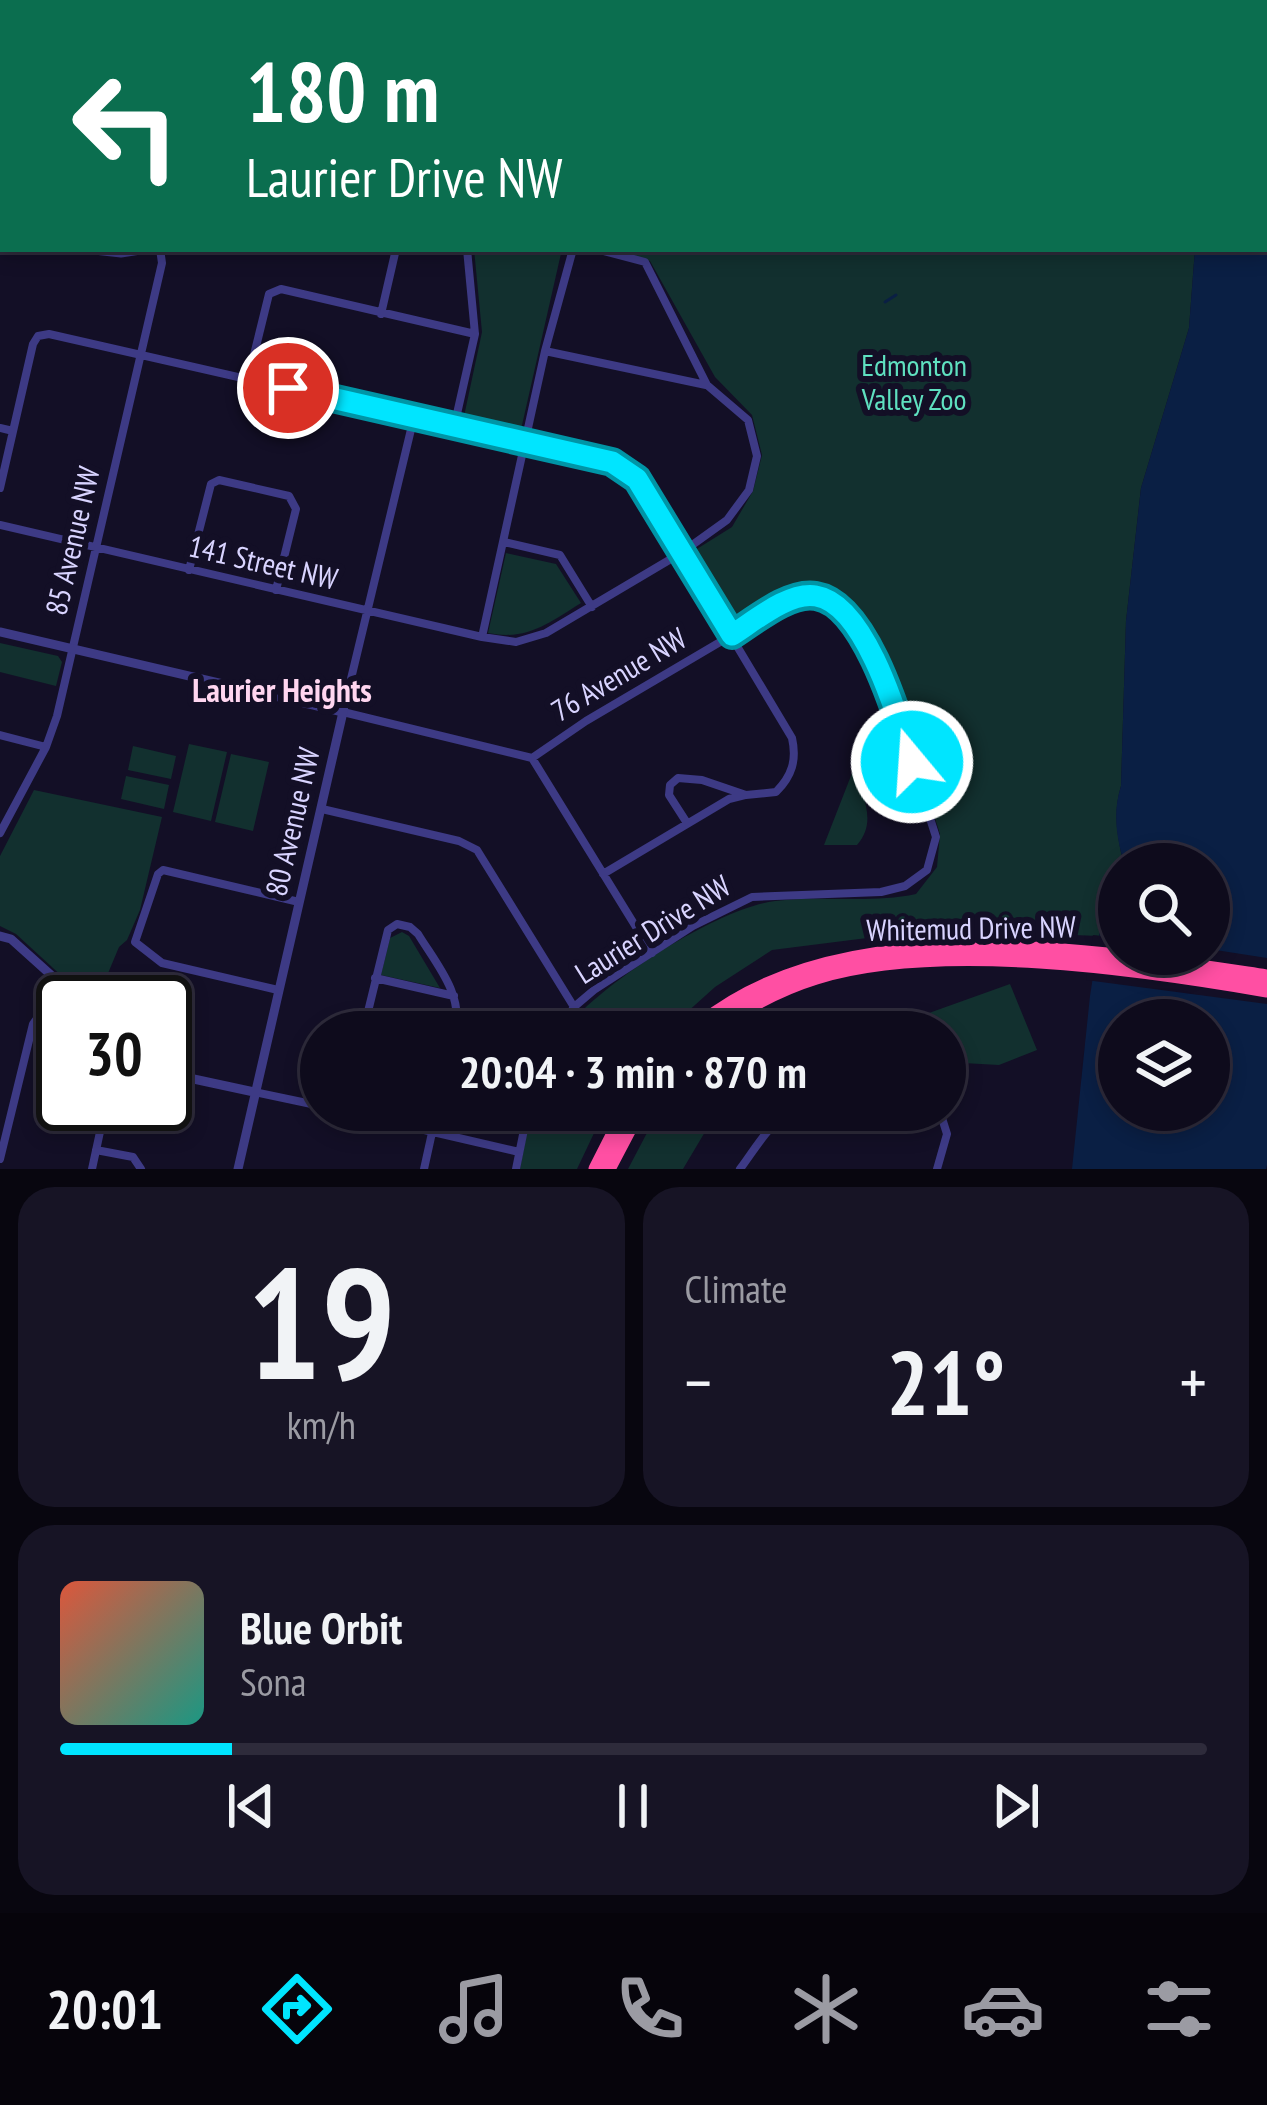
<!DOCTYPE html>
<html lang="en">
<head>
<meta charset="utf-8">
<style>
  body { margin:0; font-family:"PT Sans Narrow",sans-serif; background:#171425; color:#f1f3f6; height:100vh; display:flex; flex-direction:column; font-size:45px; white-space:nowrap }
  * { box-sizing:border-box; margin:0 }
  p { font-size:39px; color:#9b9ba3 }
  .icon { flex:none; width:66px; height:66px; fill:none; stroke:currentColor; stroke-width:2; stroke-linecap:round; stroke-linejoin:round }
  .map { position:relative; height:1169px; overflow:hidden }
  .drawer { display:flex; flex-direction:column; gap:18px; padding:18px; background:#08060f; flex:1 }
  .drawer>* { flex:none }
  .hud { position:absolute; left:0px; top:0px; width:1269px; height:252px; box-shadow:0 6px 18px #0003,0 0 0 3px #2e2b3b; background:#0b6e4f; color:#fff; overflow:hidden }
  .fabs { position:absolute; left:1098px; top:843px; display:grid; gap:24px }
  .fabs a { display:grid; place-items:center; width:132px; height:132px; border-radius:50%; background:#0e0b1c; box-shadow:0 6px 18px #0003,0 0 0 3px #2e2b3b; font-size:60px }
  .speed { position:absolute; left:36px; top:975px; display:flex; gap:24px; font-size:60px; font-weight:700; text-align:center }
  .speed>* { display:grid; place-content:center; width:156px; height:156px; border-radius:50%; background:#0e0b1c; box-shadow:0 6px 18px #0003,0 0 0 3px #2e2b3b; line-height:1 }
  .speed .limit { border:6px solid #111; border-radius:18px; background:#fff; color:#111 }
  .pin { position:absolute; display:grid; place-items:center; width:102px; height:102px; color:#fff; margin:-51px; border:6px solid #fff; border-radius:50%; box-shadow:0 3px 12px #0007 }
  .me { position:absolute; width:132px; margin:-66px; rotate:342deg; stroke-linejoin:round; filter:drop-shadow(0 0 9px #0008) }
  .turn { display:flex; align-items:center; gap:42px; height:252px; padding:0 48px; font-size:54px }
  .turn .icon { width:156px; height:156px; stroke-width:2.5 }
  .turn b { display:block; font-size:84px; line-height:102px }
  .big { font-size:90px; font-weight:600; line-height:1.1 }
  .drawer .widget { flex:1; display:flex; flex-direction:column; justify-content:center; gap:18px; min-width:0; padding:0 42px; border-radius:36px; background:#171425 }
  .drawer .dial { align-items:center; gap:0 }
  .dial b { font-size:156px; line-height:1 }
  .song { display:flex; align-items:center; gap:36px }
  .cover { width:144px; height:144px; border-radius:18px; background:linear-gradient(135deg,hsl(10 70% 55%),hsl(170 70% 35%)) }
  .played { height:12px; border-radius:6px; background:linear-gradient(90deg,#00e5ff 15%,#2e2b3b 15%) }
  .keys { display:flex; justify-content:space-around; direction:ltr }
  .heat { display:flex; justify-content:space-between; align-items:center; font-size:66px; direction:ltr }
  .drawer .tiles { flex:1; display:grid; gap:18px; grid-template-columns:1fr 1fr }
  .widget:last-child { grid-column:span 2 }
  .trip { position:absolute; left:300px; top:1011px; width:666px; height:120px; border-radius:60px; background:#0e0b1c; box-shadow:0 6px 18px #0003,0 0 0 3px #2e2b3b; font-weight:600; line-height:120px; text-align:center }
  .tab-bar { display:flex; height:192px; justify-content:space-around; align-items:center; background:#06040b; color:#9b9ba3 }
  .tab-bar .icon { width:84px; height:84px }
  .tab-bar .active { color:#00e5ff }
  .tab-bar b { font-size:54px; color:#f1f3f6 }
  .map>svg:first-child { display:block }
  .green { fill:#12302f }
  .water { fill:#0a1f44; fill-rule:evenodd }
  .pier { fill:#130f26 }
  .lines { fill:none; stroke-linecap:round; stroke-linejoin:round }
  .stream { stroke:#0a1f44; stroke-width:3 }
  .minor { stroke:#3d3a85; stroke-width:8 }
  .tertiary { stroke:#3d3a85; stroke-width:9 }
  .motorway { stroke:#ff4fa3; stroke-width:15 }
  .route-casing { stroke:#0095a6; stroke-width:30 }
  .route { stroke:#00e5ff; stroke-width:21 }
  .labels { text-anchor:middle; stroke-width:12; stroke-linejoin:round; paint-order:stroke }
  .park-label { font-size:30px; fill:#5fe0c0; stroke:#130f26 }
  .street-label { font-size:30px; fill:#d9d4ff; stroke:#130f26 }
  .neighbourhood-label { font-size:33px; font-weight:bold; fill:#ffd6f0; stroke:#130f26 }
</style>
</head>
<body>
<div class="map">
<svg width="1267" height="1169" viewBox="0 0 1267 1169">
  <rect width="100%" height="100%" fill="#130f26"/>
  <path class="green" d="M713 0H1192L1193 3H711Z
    M474 249H562L520 434 463 421 482 332Z
    M605 249H1195L1189 328 1141 488 1126 621 1121 786C1113 813 1117 832 1122 857L1101 886 1106 893 1099 936 968 931 883 936 772 950 715 987 665 1032H563C598 985 717 908 775 901 821 895 870 904 916 894L937 867 940 834 890 676 848 605 815 588 795 590 733 625 692 552 732 527 753 491 762 455 752 415 715 377 650 261Z
    M506 553 556 564 581 603C549 623 527 641 488 633Z
    M0 643 58 656 62 662 56 686 0 672Z
    M189 744 227 752 211 821 173 812Z
    M133 746 176 756 171 779 128 770Z
    M231 754 269 762 253 831 215 822Z
    M854 768C862 796 878 821 857 845H824Z
    M126 776 169 785 164 809 121 799Z
    M34 790 162 817 140 910 127 940 119 947 96 1002H90L16 934 0 926V856Z
    M402 932 409 936 440 988 381 975 390 938Z
    M1010 984 1037 1050 999 1065 945 1062V1032H747L782 1012 929 1013Z
    M531 1110H605L577 1169H520Z
    M659 1110H718L683 1169H628Z"/>
  <path class="water" d="M1192 0H1267V1165L1266 1169H1072L1090 996 1106 893 1101 887 1122 856C1116 833 1113 811 1121 786L1126 621 1141 488 1189 328 1195 249H1266V3ZM1119 864H1209V954H1119ZM1119 1020H1209V1110H1119Z"/>
  <path class="pier" d="M1093 935 1119 938V954H1209V949L1267 958V1004L1086 980Z"/>
  <g class="lines">
    <path class="stream" d="M885 302 896 295"/>
    <path class="minor" d="M60 0V3
      M174 0V3
      M1162 0 1163 3
      M454 3V0
      M650 3 653 0
      M1016 3V0
      M0 121 3 122
      M0 220H1
      M381 314 396 249
      M545 351 706 385
      M248 379 269 294 281 289 475 334
      M414 417 343 712 532 758
      M454 427 475 334 467 249
      M0 428 13 431
      M0 488 33 344 38 336 49 334 612 462 637 479 792 738C797 760 792 776 776 792L746 795 702 780 678 778 670 785 669 795 687 823
      M0 525 482 637 516 642 546 633 681 553 727 520 749 490 757 456 748 420 707 385 645 262 596 249
      M504 542 560 555 592 607
      M189 570 211 484 219 480 289 496 296 509 276 590
      M482 637 545 351 573 249
      M0 735 46 747
      M532 758 586 721 793 599 816 595 836 606 867 644 885 677 936 837 927 870 905 886 881 892 752 897 693 926 594 990 574 1007 558 1032
      M532 758 652 953
      M322 809 459 841 477 850 574 1007
      M0 833 46 747 57 716 162 263 160 249
      M603 874 729 799 745 795
      M375 978 454 996
      M278 990 162 963 135 942 158 874 163 870 299 902
      M363 1032 388 930 397 924 410 927 418 934C437 965 464 995 455 1032
      M254 1092 321 1106
      M338 1110 519 1152
      M96 1150 133 1157 141 1169
      M0 1159 33 1024 62 984
      M92 1169 106 1104
      M424 1169 437 1110
      M516 1169 528 1110
      M740 1169C754 1151 770 1121 791 1113 814 1103 895 1111 924 1111L941 1115 947 1134 937 1169"/>
    <path class="tertiary" d="M677 3 679 0
      M687 3 689 0
      M0 235 3 234
      M0 244 3 243
      M85 249 121 253 147 249
      M0 632 343 712 238 1169
      M0 936 11 939 81 1002
      M165 1065 189 1078 254 1092"/>
    <path class="motorway" d="M692 1032C835 906 1094 951 1267 977
      M710 1032C743 1008 777 989 816 977 939 939 1140 968 1267 990
      M596 1169 626 1110
      M608 1169 639 1110"/>
  </g>
  <g class="lines">
    <defs>
      <path id="route" d="M288 388 612 462 637 479 732 635C753 622 789 591 816 596 866 604 899 721 912 762"/>
    </defs>
    <use href="#route" class="route-casing"/>
    <use href="#route" class="route"/>
  </g>
  <g class="labels">
    <g class="park-label">
      <text x="914" y="376">Edmonton<tspan x="914" dy="34">Valley Zoo</tspan></text>
    </g>
    <g class="street-label">
      <text transform="translate(73 541) rotate(-77)" y="10">85 Avenue NW</text>
      <text transform="translate(263 563) rotate(13)" y="10">141 Street NW</text>
      <text transform="translate(619 675) rotate(-31)" y="10">76 Avenue NW</text>
      <text transform="translate(293 822) rotate(-77)" y="10">80 Avenue NW</text>
      <text transform="translate(971 929) rotate(-1)" y="10">Whitemud Drive NW</text>
      <text transform="translate(653 930) rotate(-32)" y="10">Laurier Drive NW</text>
    </g>
    <g class="neighbourhood-label">
      <text x="282" y="702">Laurier Heights</text>
    </g>
  </g>
</svg>
<div class="fabs">
<a><svg class="icon" aria-label="search" viewBox="0 0 24 24"><circle cx="10" cy="10" r="6"/><path d="M15 15l6 6"/></svg></a>
<a><svg class="icon" aria-label="layers" viewBox="0 0 24 24"><path d="M12 4l9 5-9 5-9-5zM3 14l9 5 9-5"/></svg></a>
</div>
<div class="speed"><div class="limit">30</div></div>
<div class="pin" style="left:288px;top:388px;background:#d93025"><svg class="icon" aria-label="arrive" viewBox="0 0 24 24"><path d="M6 21V4h12l-3 4 3 4H6"/></svg></div>
<svg class="me" style="left:912px;top:762px" viewBox="-20 -20 40 40"><circle r="17" fill="#00e5ff" stroke="#fff" stroke-width="3"/><path d="M0-11L8 9 0 5-8 9z" fill="#fff"/></svg>
<div class="trip">20:04 · 3 min · 870 m</div>
<div class="hud">
<div class="turn"><svg class="icon" aria-label="left" viewBox="0 0 24 24"><path d="M17 20v-9H6M10 6l-5 5 5 5"/></svg><div><b>180 m</b>Laurier Drive NW</div></div>
</div>
</div>
<section class="drawer">
<div class="tiles">
<div class="widget dial"><b>19</b><p>km/h</p></div>
<div class="widget"><p>Climate</p>
<div class="heat"><a>−</a><b class="big">21°</b><a>+</a></div>
</div>
<div class="widget">
<div class="song"><i class="cover"></i><div><b>Blue Orbit</b><p>Sona</p></div></div>
<div class="played"></div>
<div class="keys"><svg class="icon" aria-label="previous" viewBox="0 0 24 24"><path d="M18 5L8 12l10 7zM5 5v14"/></svg><svg class="icon" aria-label="pause" viewBox="0 0 24 24"><path d="M8 5v14M16 5v14"/></svg><svg class="icon" aria-label="next" viewBox="0 0 24 24"><path d="M6 5l10 7-10 7zM19 5v14"/></svg></div>
</div>
</div>
</section>
<nav class="tab-bar">
<b>20:01</b>
<svg class="icon active" aria-label="directions" viewBox="0 0 24 24"><path d="M12 3l9 9-9 9-9-9zM9 14v-3h6M13 9l2 2-2 2"/></svg>
<svg class="icon" aria-label="music" viewBox="0 0 24 24"><path d="M9 18V5l10-2v13"/><circle cx="6" cy="18" r="3"/><circle cx="16" cy="16" r="3"/></svg>
<svg class="icon" aria-label="phone" viewBox="0 0 24 24"><path d="M5 4h4l2 5-3 2q2 4 5 5l2-3 5 2v4C11 20 4 13 5 4z"/></svg>
<svg class="icon" aria-label="climate" viewBox="0 0 24 24"><path d="M12 3v18M4 7l16 10M4 17L20 7"/></svg>
<svg class="icon" aria-label="car" viewBox="0 0 24 24"><path d="M5 17H2v-5l4-1 3-4h7l3 4 3 1v5h-3M9 17h6M6 11h13"/><circle cx="7" cy="17" r="2"/><circle cx="17" cy="17" r="2"/></svg>
<svg class="icon" aria-label="filters" viewBox="0 0 24 24"><path d="M4 7h16M4 17h16"/><circle cx="9" cy="7" r="2"/><circle cx="15" cy="17" r="2"/></svg>
</nav>
</body>
</html>
